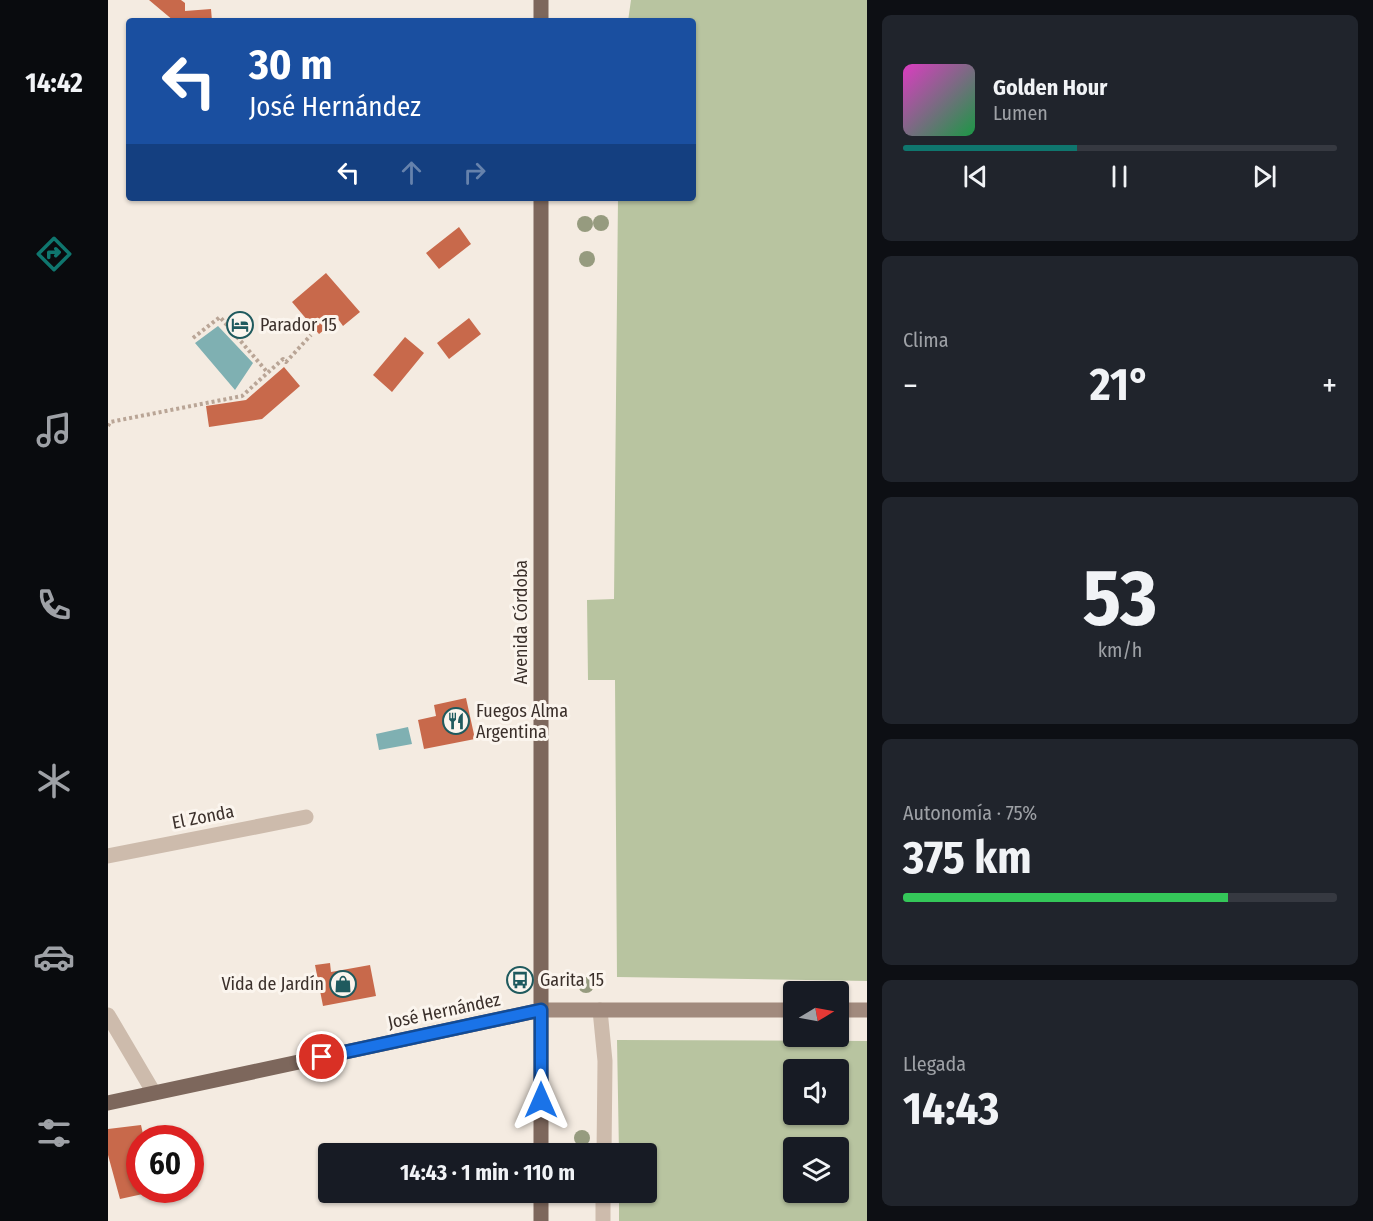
<!DOCTYPE html>
<html lang="es">
<head>
<meta charset="utf-8">
<style>
  body { margin:0; font-family:"Fira Sans Condensed",sans-serif; background:#20242c; color:#f1f3f6; height:100vh; display:flex; flex-direction:column; font-size:22px; white-space:nowrap }
  * { box-sizing:border-box; margin:0 }
  p { font-size:20px; color:#9ea1a6 }
  .icon { flex:none; width:33px; height:33px; fill:none; stroke:currentColor; stroke-width:2; stroke-linecap:round; stroke-linejoin:round }
  .map { position:relative; flex:1; overflow:hidden }
  .sheet { display:flex; flex-direction:column; gap:15px; padding:15px; background:#0d0f14; width:506px }
  .sheet>* { flex:none }
  .top-card { position:absolute; left:18px; top:18px; width:570px; height:183px; border-radius:6px; box-shadow:0 2px 4px #0004; background:#1a4fa0; color:#fff; overflow:hidden }
  .needle { width:39px; rotate:80deg }
  .fabs { position:absolute; left:675px; top:981px; display:grid; gap:12px }
  .fabs a { display:grid; place-items:center; width:66px; height:66px; border-radius:6px; background:#171b24; box-shadow:0 2px 4px #0004; font-size:30px }
  .speed { position:absolute; left:18px; top:1125px; display:flex; gap:12px; font-size:30px; font-weight:700; text-align:center }
  .speed>* { display:grid; place-content:center; width:78px; height:78px; border-radius:50%; background:#171b24; box-shadow:0 2px 4px #0004; line-height:1 }
  .speed .limit { border:9px solid #d22; background:#fff; color:#111 }
  .pin { position:absolute; display:grid; place-items:center; width:51px; height:51px; color:#fff; margin:-26px; border:3px solid #fff; border-radius:50%; box-shadow:0 2px 6px #0007 }
  .me { position:absolute; width:66px; margin:-33px; rotate:0deg; stroke-linejoin:round; filter:drop-shadow(0 0 4px #0008) }
  .turn { display:flex; align-items:center; gap:21px; height:126px; padding:0 24px; font-size:27px }
  .turn .icon { width:78px; height:78px; stroke-width:2.5 }
  .turn b { display:block; font-size:42px; line-height:51px }
  .lanes { display:flex; align-items:center; height:57px; padding:0 24px; background:#0003; justify-content:center; gap:30px; direction:ltr }
  .lanes .off { opacity:.35 }
  .big { font-size:45px; font-weight:700; line-height:1.1 }
  .sheet .card { flex:1; display:flex; flex-direction:column; justify-content:center; gap:9px; min-width:0; padding:0 21px; border-radius:9px; background:#20242c }
  .sheet .dial { align-items:center; gap:0 }
  .dial b { font-size:78px; line-height:1 }
  .song { display:flex; align-items:center; gap:18px }
  .cover { width:72px; height:72px; border-radius:9px; background:linear-gradient(135deg,hsl(310 70% 55%),hsl(140 70% 35%)) }
  .played { height:6px; border-radius:3px; background:linear-gradient(90deg,#0f766e 40%,#363941 40%) }
  .keys { display:flex; justify-content:space-around; direction:ltr }
  .heat { display:flex; justify-content:space-between; align-items:center; font-size:33px; direction:ltr }
  .charge { height:9px; border-radius:4px; background:linear-gradient(90deg,#34c759 75%,#363941 0) }
  .trip { position:absolute; left:210px; top:1143px; width:339px; height:60px; border-radius:6px; background:#171b24; box-shadow:0 2px 4px #0004; font-weight:700; line-height:60px; text-align:center }
  main { display:flex; flex:1; min-height:0 }
  .tabs { display:flex; flex-direction:column; width:108px; justify-content:space-around; align-items:center; background:#090b0e; color:#9ea1a6 }
  .tabs .icon { width:42px; height:42px }
  .tabs .current { color:#0f766e }
  .tabs b { font-size:27px; color:#f1f3f6 }
  .map>svg:first-child { display:block }
  .green { fill:#b8c4a0; fill-rule:evenodd }
  .water { fill:#7fb0b2 }
  .building { fill:#c8694b }
  .lines { fill:none; stroke-linecap:round; stroke-linejoin:round }
  .path { stroke:#b9a596; stroke-width:4; stroke-dasharray:3 3; stroke-linecap:butt }
  .street { stroke:#cdbbac; stroke-width:15 }
  .secondary { stroke:#a18a7d; stroke-width:15 }
  .primary { stroke:#7d675c; stroke-width:15 }
  .tree { fill:#969b7f }
  .route-casing { stroke:#114b97; stroke-width:15 }
  .route { stroke:#1a73e8; stroke-width:10 }
  .labels { text-anchor:middle; stroke-width:6; stroke-linejoin:round; paint-order:stroke }
  .poi-label { font-size:18px; fill:#3b302b; stroke:#fbf5ee; text-anchor:start }
  .street-label { font-size:18px; fill:#3b302b; stroke:#fbf5ee }
</style>
</head>
<body>
<main>
<nav class="tabs">
<b>14:42</b>
<svg class="icon current" aria-label="directions" viewBox="0 0 24 24"><path d="M12 3l9 9-9 9-9-9zM9 14v-3h6M13 9l2 2-2 2"/></svg>
<svg class="icon" aria-label="music" viewBox="0 0 24 24"><path d="M9 18V5l10-2v13"/><circle cx="6" cy="18" r="3"/><circle cx="16" cy="16" r="3"/></svg>
<svg class="icon" aria-label="phone" viewBox="0 0 24 24"><path d="M5 4h4l2 5-3 2q2 4 5 5l2-3 5 2v4C11 20 4 13 5 4z"/></svg>
<svg class="icon" aria-label="climate" viewBox="0 0 24 24"><path d="M12 3v18M4 7l16 10M4 17L20 7"/></svg>
<svg class="icon" aria-label="car" viewBox="0 0 24 24"><path d="M5 17H2v-5l4-1 3-4h7l3 4 3 1v5h-3M9 17h6M6 11h13"/><circle cx="7" cy="17" r="2"/><circle cx="17" cy="17" r="2"/></svg>
<svg class="icon" aria-label="filters" viewBox="0 0 24 24"><path d="M4 7h16M4 17h16"/><circle cx="9" cy="7" r="2"/><circle cx="15" cy="17" r="2"/></svg>
</nav>
<div class="map">
<svg width="760" height="1221" viewBox="0 0 760 1221">
  <rect width="100%" height="100%" fill="#f4ebe1"/>
  <path class="green" d="M523 0H759V981L509 977 507 680H480L479 600 506 599 510 198H585V21H520Z
    M509 1040 759 1041V1221H511V1193L538 1192V1154L511 1153ZM686 1070H730V1114H686ZM686 1148H730V1192H686Z"/>
  <path class="water" d="M110 326 145 363 127 390 87 343Z
    M300 727 304 744 271 750 268 734Z"/>
  <path class="building" d="M41 0H73L77 3V11L103 9 104 21H66Z
    M351 227 363 244 331 269 318 253Z
    M218 273 252 312 235 326 230 319 211 334 184 302Z
    M361 318 373 334 341 359 329 343Z
    M297 337 316 353 284 392 265 375Z
    M176 367 192 386 154 419 101 427 98 406 138 400Z
    M358 698 367 739 316 749 310 720 328 716 326 705Z
    M222 963 223 972 262 965 268 996 215 1006 207 965Z
    M33 1125 35 1134 55 1130 57 1138H32V1190H43L44 1192 12 1199 0 1155V1129Z"/>
  <g class="lines">
    <path class="path" d="M85 338 112 317 160 373
      M0 426 2 422 134 396 175 359 178 362 203 335"/>
    <path class="street" d="M0 856 198 817
      M492 1010 497 1061 496 1154
      M0 1015 46 1093
      M495 1221V1192"/>
    <path class="secondary" d="M433 1010H686
      M730 1010H760"/>
    <path class="primary" d="M433 0V21
      M0 1103 433 1010
      M433 1154V198
      M433 1192V1221"/>
  </g>
  <g class="tree">
    <circle cx="493" cy="223" r="8"/>
    <circle cx="477" cy="224" r="8"/>
    <circle cx="479" cy="259" r="8"/>
    <circle cx="478" cy="985" r="8"/>
    <circle cx="474" cy="1138" r="8"/>
  </g>
  <g class="lines">
    <defs>
      <path id="route" d="M214 1057 433 1010V1100"/>
    </defs>
    <use href="#route" class="route-casing"/>
    <use href="#route" class="route"/>
  </g>
  <defs>
    <symbol id="hotel-ring" viewBox="-11 -11 22 22"><circle r="9.5" fill="#fbf5ee" stroke="#1f5a5e" stroke-width="1.5"/><path d="M-6-4.5h1.5V1H6V5H4.5V3h-9V5H-6ZM-4 0a1.8 1.8 0 1 1 3.6 0ZM.5 0V-2.5h3Q6-2.5 6 0Z" fill="#1f5a5e"/></symbol>
    <symbol id="restaurant-ring" viewBox="-11 -11 22 22"><circle r="9.5" fill="#fbf5ee" stroke="#1f5a5e" stroke-width="1.5"/><path d="M-5-6h1v4h1v-4h1v4h1v-4h1v5L-1.5 .5V6h-2V.5L-5-1ZM5-6V6H3V1.5H1.5Q1.5-4 5-6Z" fill="#1f5a5e"/></symbol>
    <symbol id="bus-ring" viewBox="-11 -11 22 22"><circle r="9.5" fill="#fbf5ee" stroke="#1f5a5e" stroke-width="1.5"/><path d="M-5-6H5V4H4V6H2V4H-2V6H-4V4H-5ZM-3.5-4V0h7V-4ZM-3.5 1.2v1.5H-2V1.2ZM2 1.2v1.5H3.5V1.2Z" fill="#1f5a5e"/></symbol>
    <symbol id="shop-ring" viewBox="-11 -11 22 22"><circle r="9.5" fill="#fbf5ee" stroke="#1f5a5e" stroke-width="1.5"/><path d="M-5-2.5h2.3a2.7 3.5 0 0 1 5.4 0H5L5.5 6h-11ZM-1.5-2.5h3a1.5 2.3 0 0 0-3 0Z" fill="#1f5a5e"/></symbol>
  </defs>
  <g fill-rule="evenodd">
    <use href="#hotel-ring" x="117" y="310" width="30" height="30"/>
    <use href="#restaurant-ring" x="333" y="706" width="30" height="30"/>
    <use href="#bus-ring" x="397" y="965" width="30" height="30"/>
    <use href="#shop-ring" x="220" y="969" width="30" height="30"/>
  </g>
  <g class="labels">
    <g class="poi-label">
      <text x="152" y="331">Parador 15</text>
      <text x="368" y="717">Fuegos Alma<tspan x="368" dy="21">Argentina</tspan></text>
      <text x="432" y="986">Garita 15</text>
      <text x="216" y="990" text-anchor="end">Vida de Jardín</text>
    </g>
    <g class="street-label">
      <text transform="translate(413 622) rotate(-90)" y="6">Avenida Córdoba</text>
      <text transform="translate(95 817) rotate(-11)" y="6">El Zonda</text>
      <text transform="translate(336 1011) rotate(-12)" y="6">José Hernández</text>
    </g>
  </g>
</svg>
<div class="fabs">
<a><svg class="needle" viewBox="-14 -14 28 28"><path d="M0-13l5 13h-10z" fill="#e53935"/><path d="M0 13l5-13h-10z" fill="#9ea1a6"/></svg></a>
<a><svg class="icon" aria-label="sound" viewBox="0 0 24 24"><path d="M4 9h4l5-4v14l-5-4H4zM17 9q2 3 0 6"/></svg></a>
<a><svg class="icon" aria-label="layers" viewBox="0 0 24 24"><path d="M12 4l9 5-9 5-9-5zM3 14l9 5 9-5"/></svg></a>
</div>
<div class="speed"><div class="limit">60</div></div>
<div class="pin" style="left:214px;top:1057px;background:#d93025"><svg class="icon" aria-label="arrive" viewBox="0 0 24 24"><path d="M6 21V4h12l-3 4 3 4H6"/></svg></div>
<svg class="me" style="left:433px;top:1100px" viewBox="-20 -20 40 40"><path d="M0-17L14 15 0 8-14 15z" fill="#1a73e8" stroke="#fff" stroke-width="4"/></svg>
<div class="trip">14:43 · 1 min · 110 m</div>
<div class="top-card">
<div class="turn"><svg class="icon" aria-label="left" viewBox="0 0 24 24"><path d="M17 20v-9H6M10 6l-5 5 5 5"/></svg><div><b>30 m</b>José Hernández</div></div>
<div class="lanes"><svg class="icon" aria-label="left" viewBox="0 0 24 24"><path d="M17 20v-9H6M10 6l-5 5 5 5"/></svg><svg class="icon off" aria-label="ahead" viewBox="0 0 24 24"><path d="M12 20V5M6 11l6-6 6 6"/></svg><svg class="icon off" aria-label="right" viewBox="0 0 24 24"><path d="M7 20v-9h11M14 6l5 5-5 5"/></svg></div>
</div>
</div>
<section class="sheet">
<div class="card">
<div class="song"><i class="cover"></i><div><b>Golden Hour</b><p>Lumen</p></div></div>
<div class="played"></div>
<div class="keys"><svg class="icon" aria-label="previous" viewBox="0 0 24 24"><path d="M18 5L8 12l10 7zM5 5v14"/></svg><svg class="icon" aria-label="pause" viewBox="0 0 24 24"><path d="M8 5v14M16 5v14"/></svg><svg class="icon" aria-label="next" viewBox="0 0 24 24"><path d="M6 5l10 7-10 7zM19 5v14"/></svg></div>
</div>
<div class="card"><p>Clima</p>
<div class="heat"><a>−</a><b class="big">21°</b><a>+</a></div>
</div>
<div class="card dial"><b>53</b><p>km/h</p></div>
<div class="card"><p>Autonomía · 75%</p><b class="big">375 km</b><div class="charge"></div></div>
<div class="card"><p>Llegada</p><b class="big">14:43</b></div>
</section>
</main>
</body>
</html>
